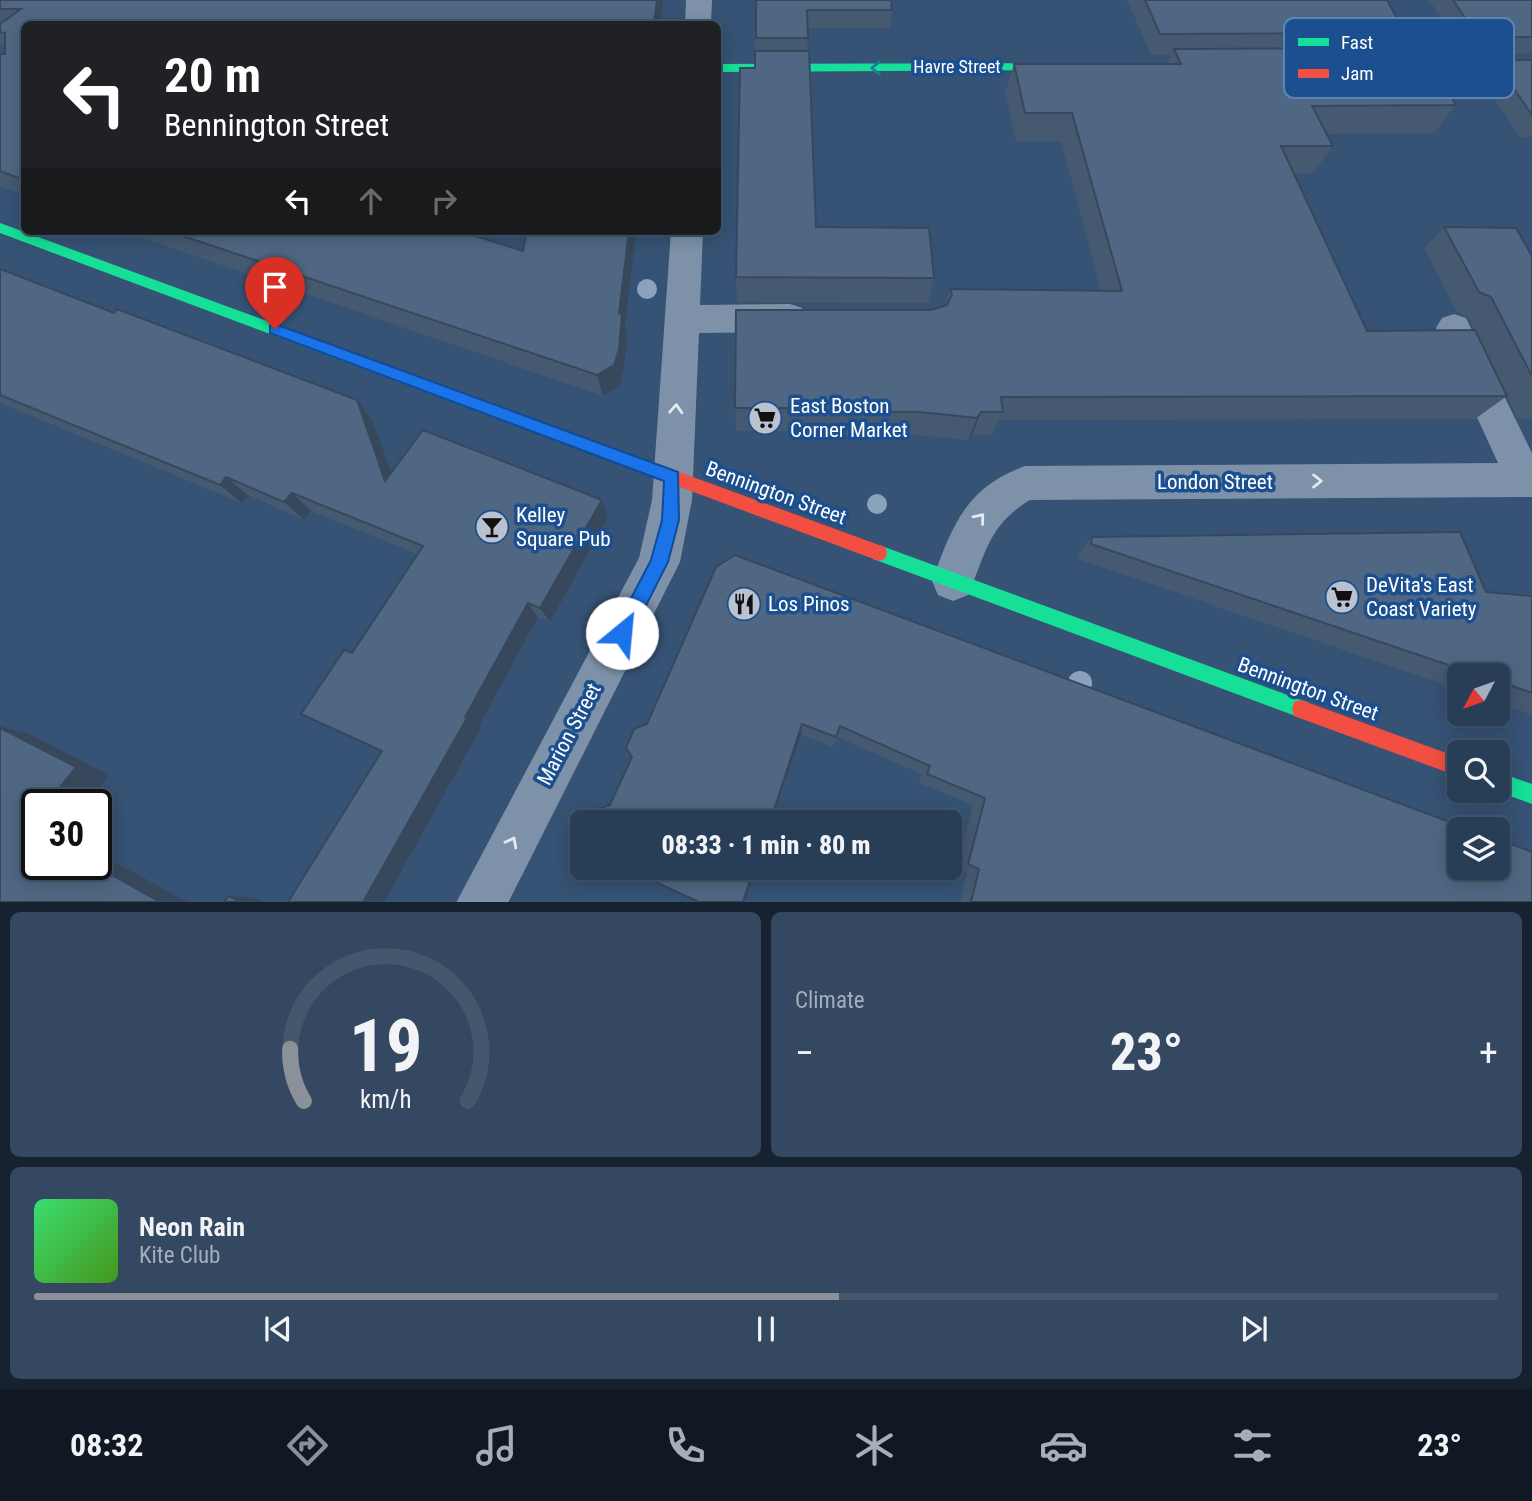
<!DOCTYPE html>
<html lang="en">
<head>
<meta charset="utf-8">
<style>
  body { margin:0; font-family:"Roboto Condensed",sans-serif; background:#344961; color:#f1f3f6; height:100vh; display:flex; flex-direction:column; font-size:26px; white-space:nowrap }
  * { box-sizing:border-box; margin:0 }
  p { font-size:23px; color:#a5aeba }
  .icon { flex:none; width:38px; height:38px; fill:none; stroke:currentColor; stroke-width:2; stroke-linecap:round; stroke-linejoin:round }
  .map { position:relative; height:902px; overflow:hidden }
  .details { display:flex; flex-direction:column; gap:10px; padding:10px; background:#162230; flex:1 }
  .details>* { flex:none }
  .top-card { position:absolute; left:21px; top:21px; width:700px; height:214px; border-radius:10px; box-shadow:0 4px 18px #0003,0 0 0 2px #44576d; background:#202124; color:#fff; overflow:hidden }
  .needle { width:46px; rotate:229deg }
  .tools { position:absolute; left:1447px; top:663px; display:grid; gap:14px }
  .tools a { display:grid; place-items:center; width:63px; height:63px; border-radius:10px; background:#283e57; box-shadow:0 4px 18px #0003,0 0 0 2px #44576d; font-size:35px }
  .speed { position:absolute; left:21px; top:789px; display:flex; gap:14px; font-size:35px; font-weight:700; text-align:center }
  .speed>* { display:grid; place-content:center; width:91px; height:91px; border-radius:50%; background:#283e57; box-shadow:0 4px 18px #0003,0 0 0 2px #44576d; line-height:1 }
  .speed .limit { border:4px solid #111; border-radius:10px; background:#fff; color:#111 }
  .pin { position:absolute; display:grid; place-items:center; width:60px; height:60px; color:#fff; margin:-72px -30px; border-radius:50% 50% 50% 0; rotate:-45deg; box-shadow:0 0 7px #0007 }
  .pin .icon { rotate:45deg }
  .me { position:absolute; width:77px; margin:-38px; rotate:28deg; stroke-linejoin:round; filter:drop-shadow(0 0 5px #0008) }
  .turn { display:flex; align-items:center; gap:24px; height:147px; padding:0 28px; font-size:32px }
  .turn .icon { width:91px; height:91px; stroke-width:2.5 }
  .turn b { display:block; font-size:49px; line-height:60px }
  .lanes { display:flex; align-items:center; height:66px; padding:0 28px; background:#0003; justify-content:center; gap:35px; direction:ltr }
  .lanes .off { opacity:.35 }
  .big { font-size:52px; font-weight:800; line-height:1.1 }
  .details .widget { flex:1; display:flex; flex-direction:column; justify-content:center; gap:10px; min-width:0; padding:0 24px; border-radius:10px; background:#344961 }
  .details .dial { align-items:center; gap:0 }
  .dial svg { height:182px; overflow:visible; fill:none; stroke:#44576d; stroke-width:7; stroke-linecap:round; text-anchor:middle }
  .dial text { fill:#f1f3f6; stroke:none }
  .song { display:flex; align-items:center; gap:21px }
  .cover { width:84px; height:84px; border-radius:10px; background:linear-gradient(135deg,hsl(140 70% 55%),hsl(100 70% 35%)) }
  .played { height:7px; border-radius:4px; background:linear-gradient(90deg,#8c9099 55%,#44576d 55%) }
  .keys { display:flex; justify-content:space-around; direction:ltr }
  .heat { display:flex; justify-content:space-between; align-items:center; font-size:38px; direction:ltr }
  .details .tiles { flex:1; display:grid; gap:10px; grid-template-columns:1fr 1fr }
  .widget:last-child { grid-column:span 2 }
  .trip { position:absolute; left:570px; top:810px; width:392px; height:70px; border-radius:10px; background:#283e57; box-shadow:0 4px 18px #0003,0 0 0 2px #44576d; font-weight:800; line-height:70px; text-align:center }
  .menu { display:flex; height:112px; justify-content:space-around; align-items:center; background:#101923; color:#a5aeba }
  .menu .icon { width:49px; height:49px }
  .menu .active { color:#8c9099 }
  .menu b { font-size:32px; color:#f1f3f6 }
  .map>svg:first-child { display:block }
  .lines { fill:none; stroke-linecap:round; stroke-linejoin:round }
  .street { fill:#7d92a8; fill-rule:evenodd }
  .fast { fill:#16e098; fill-rule:evenodd }
  .jam { fill:#f24e42; fill-rule:evenodd }
  .tree { fill:#8aa2be }
  .wall { fill:#455971 }
  .shaded-wall { fill:#38485c }
  .building { fill:#506783; stroke:#38485c; stroke-width:2 }
  .oneway { stroke:#198292 }
  .oneway2 { stroke:#e5e9ee }
  .route { fill:#1a73e8; stroke:#114b97; stroke-width:2 }
  .labels { text-anchor:middle; stroke-width:7; stroke-linejoin:round; paint-order:stroke }
  .far-street-label { font-size:18px; fill:#fff; stroke:#1b4f8f }
  .poi-label { font-size:21px; fill:#fff; stroke:#1b4f8f; text-anchor:start }
  .street-label { font-size:21px; fill:#fff; stroke:#1b4f8f }
  .key { fill:#1b4f8f; stroke:#5f84b1; stroke-width:2 }
  .key-label { font-size:19px; fill:#fff }
</style>
</head>
<body>
<div class="map">
<svg width="1532" height="903" viewBox="0 0 1532 903">
  <rect width="100%" height="100%" fill="#365274"/>
  <g class="lines">
    <path class="street" d="M686 0H712L711 24H685Z
      M671 231H703L700 305 790 304 802 308 807 318 802 328 790 332 699 333 692 500 680 562 508 903H456L639 558 652 500Z
      M1454 314 1466 318 1532 453V497L1030 500C988 525 986 554 968 595L953 601 938 595 932 581C952 526 966 487 1025 466L1498 463 1436 328 1442 318Z"/>
    <path class="fast" d="M1380 61H1532V69L1376 68V62Z
      M1064 63 1070 67 1068 70 718 72V64Z
      M0 223 534 419 537 424 534 429H524L0 233Z
      M879 545 1301 700 1308 702 1310 709 1308 716 1301 718 873 559 871 553 873 547Z
      M1498 772 1532 784V804L1496 791Z"/>
    <path class="jam" d="M529 417 879 545 885 547 887 553 885 559 879 561 524 429 521 424 524 419Z
      M1301 700 1460 758V777L1294 716 1292 709 1294 702Z"/>
  </g>
  <g class="tree">
    <circle cx="647" cy="289" r="10"/>
    <circle cx="272" cy="291" r="10"/>
    <circle cx="877" cy="504" r="10"/>
    <circle cx="1080" cy="683" r="12"/>
  </g>
  <path class="wall" d="M0 0H663L660 24H24V195L0 186V54H5V50L0 44Z
    M756 0 892 10 890 28H808L807 51 816 227 934 278 928 303 737 302 736 277 755 68Z
    M1127 0H1387L1405 33 1394 48 1456 105 1433 134H1327L1333 146 1313 174H1294L1367 331 1507 396 1475 419 999 420 992 435H972L968 440 914 435H787V431H736L735 408 932 310 946 305 950 289 1101 291 1061 141H1016L1005 93 1014 64H1167L1171 55H1151Z
    M1429 0H1532V54H1465Z
    M1494 60H1532V137H1520L1480 77Z
    M1444 227 1532 256V419H1518L1468 317 1457 312 1424 248Z
    M122 231H376L625 327 627 335 624 370 619 386 603 396Z
    M0 269 372 420 391 473 602 500 608 517 550 622 538 617 479 726 481 728 382 751 352 653 417 554 311 511 304 520 248 495 242 503 0 403Z
    M1092 537 1486 592 1532 596V715L1498 703V676H1460V690L1078 559 1079 553Z
    M716 567 1532 902H960L967 873 957 868 973 805 919 783 921 774 837 737 833 747 801 735 771 822H592L610 805Z"/>
  <path class="shaded-wall" d="M657 0H663L660 24H654Z
    M629 231H636L625 327 627 335 624 370 619 386 603 396 597 375 619 313Z
    M357 400 372 420 401 499 385 481Z
    M981 412 972 435 968 440 977 418Z
    M226 477 248 495 242 503 220 485Z
    M292 493 311 511 304 520 284 502Z
    M602 500 608 517 550 622 540 608Z
    M528 603 538 617 479 726 481 728 384 902H363Z
    M802 724 801 735 771 822H770Z
    M0 726 29 734 109 775 86 805H46L0 728Z
    M37 817V834L28 829Z
    M96 852 188 902H160L92 864H96Z
    M754 868H756L745 902H743Z
    M229 896 256 898 264 902H240Z"/>
  <path class="building" d="M0 0H657L654 24H24V180L0 171V54H5V33L0 32V24L21 9H0Z
    M756 0H891L892 10H807L808 38H756Z
    M1145 0H1387L1405 33 1160 34Z
    M1453 0H1532V37H1478Z
    M1424 48 1456 105 1312 106 1333 146H1281L1367 331 1475 330 1507 396 1001 397 1003 412H981L977 418 920 412H788L789 408H735L736 310H932L947 305 952 295 950 289 1122 291 1072 113H1025L1014 64H1181L1174 49Z
    M755 51H809L816 227 929 228 934 278 736 277 740 68H755Z
    M1494 60H1532V115Z
    M1444 227 1516 228 1532 256V376L1491 297 1479 292Z
    M168 231H376L393 236 398 231H460L523 251 527 231H629L619 313 622 314 619 349 614 365 597 375Z
    M0 269 114 313 117 309 357 400 385 481 423 430 602 500 540 608 528 603 465 717 467 718 363 902H288L382 751 301 714 344 650 352 653 423 546 292 493 284 502 226 477 220 485 0 395Z
    M1460 532 1486 592 1532 596V693L1498 681V676H1481L1091 544 1092 537Z
    M735 555 1471 830H1460V868H1498V839L1532 852V902H971L979 869 968 864 985 798 927 774 930 766 840 726 836 737 802 724 770 822H592L598 809 610 805 632 757 626 748 634 729 647 724 716 567Z
    M0 728 76 767 46 805H37V817L28 829 37 834V864H92L160 902H0Z
    M625 868H754L743 902H699Z
    M229 896 240 902H224Z"/>
  <defs><path id="oneway-chevron" d="M-2-3.5L2.5 0L-2 3.5" fill="none" stroke-width="1.6" stroke-linecap="round" stroke-linejoin="round" transform="scale(1.75)"/></defs>
  <use class="oneway" href="#oneway-chevron" transform="translate(876 68) rotate(180)"/>
  <g class="oneway2">
    <use href="#oneway-chevron" transform="translate(676 409) rotate(-87)"/>
    <use href="#oneway-chevron" transform="translate(1317 481)"/>
    <use href="#oneway-chevron" transform="translate(980 518) rotate(-51)"/>
    <use href="#oneway-chevron" transform="translate(512 842) rotate(-62)"/>
  </g>
  <path class="route" d="M275 324 678 472 679 520 668 562 629 639 622 641 616 639 613 633 651 560 662 520 664 481 270 333V325Z"/>
  <defs>
    <symbol id="supermarket-disc" viewBox="-11 -11 22 22"><circle r="9.5" fill="#b9c2ce" stroke="#1b4f8f"/><path d="M-6-5.5h2.5l.6 2H6L4.5 2H-2.5L-4.4-4H-6ZM-1.5 3.2a1.3 1.3 0 1 0 .1 0ZM3 3.2a1.3 1.3 0 1 0 .1 0Z" fill="#111"/></symbol>
    <symbol id="bar-disc" viewBox="-11 -11 22 22"><circle r="9.5" fill="#b9c2ce" stroke="#1b4f8f"/><path d="M-6-5H6L.8 .8V4.5H3.5V6h-7V4.5H-.8V.8Z" fill="#111"/></symbol>
    <symbol id="restaurant-disc" viewBox="-11 -11 22 22"><circle r="9.5" fill="#b9c2ce" stroke="#1b4f8f"/><path d="M-5-6h1v4h1v-4h1v4h1v-4h1v5L-1.5 .5V6h-2V.5L-5-1ZM5-6V6H3V1.5H1.5Q1.5-4 5-6Z" fill="#111"/></symbol>
  </defs>
  <g fill-rule="evenodd">
    <use href="#supermarket-disc" x="746" y="399" width="38" height="38"/>
    <use href="#bar-disc" x="473" y="508" width="38" height="38"/>
    <use href="#supermarket-disc" x="1323" y="578" width="38" height="38"/>
    <use href="#restaurant-disc" x="725" y="585" width="38" height="38"/>
  </g>
  <g class="labels">
    <g class="far-street-label">
      <text x="957" y="73">Havre Street</text>
    </g>
    <g class="poi-label">
      <text x="790" y="413">East Boston<tspan x="790" dy="24">Corner Market</tspan></text>
      <text x="516" y="522">Kelley<tspan x="516" dy="24">Square Pub</tspan></text>
      <text x="1366" y="592">DeVita's East<tspan x="1366" dy="24">Coast Variety</tspan></text>
      <text x="768" y="611">Los Pinos</text>
    </g>
    <g class="street-label">
      <text x="1215" y="489">London Street</text>
      <text transform="translate(776 493) rotate(20)" y="7">Bennington Street</text>
      <text transform="translate(1308 689) rotate(20)" y="7">Bennington Street</text>
      <text transform="translate(569 734) rotate(-62)" y="7">Marion Street</text>
    </g>
  </g>
  <rect x="1284" y="18" width="230" height="80" rx="10" class="key"/>
  <rect x="1298" y="38" width="31" height="8" fill="#16e098"/>
  <rect x="1298" y="69" width="31" height="9" fill="#f24e42"/>
  <g class="key-label">
    <text x="1341" y="49">Fast</text>
    <text x="1341" y="80">Jam</text>
  </g>
</svg>
<div class="tools">
<a><svg class="needle" viewBox="-14 -14 28 28"><path d="M0-13l5 13h-10z" fill="#e53935"/><path d="M0 13l5-13h-10z" fill="#a5aeba"/></svg></a>
<a><svg class="icon" aria-label="search" viewBox="0 0 24 24"><circle cx="10" cy="10" r="6"/><path d="M15 15l6 6"/></svg></a>
<a><svg class="icon" aria-label="layers" viewBox="0 0 24 24"><path d="M12 4l9 5-9 5-9-5zM3 14l9 5 9-5"/></svg></a>
</div>
<div class="speed"><div class="limit">30</div></div>
<div class="pin" style="left:275px;top:329px;background:#d93025"><svg class="icon" aria-label="arrive" viewBox="0 0 24 24"><path d="M6 21V4h12l-3 4 3 4H6"/></svg></div>
<svg class="me" style="left:622px;top:633px" viewBox="-20 -20 40 40"><circle r="19" fill="#fff"/><path d="M0-13L10 11 0 6-10 11z" fill="#1a73e8"/></svg>
<div class="trip">08:33 · 1 min · 80 m</div>
<div class="top-card">
<div class="turn"><svg class="icon" aria-label="left" viewBox="0 0 24 24"><path d="M17 20v-9H6M10 6l-5 5 5 5"/></svg><div><b>20 m</b>Bennington Street</div></div>
<div class="lanes"><svg class="icon" aria-label="left" viewBox="0 0 24 24"><path d="M17 20v-9H6M10 6l-5 5 5 5"/></svg><svg class="icon off" aria-label="ahead" viewBox="0 0 24 24"><path d="M12 20V5M6 11l6-6 6 6"/></svg><svg class="icon off" aria-label="right" viewBox="0 0 24 24"><path d="M7 20v-9h11M14 6l5 5-5 5"/></svg></div>
</div>
</div>
<section class="details">
<div class="tiles">
<div class="widget dial"><svg viewBox="0 0 100 80">
<path d="M14 69A42 42 0 1 1 86 69"/>
<path d="M14 69A42 42 0 0 1 8 46" stroke="#8c9099"/>
<text x="50" y="56" font-size="32" font-weight="700">19</text>
<text x="50" y="72" font-size="11">km/h</text>
</svg></div>
<div class="widget"><p>Climate</p>
<div class="heat"><a>−</a><b class="big">23°</b><a>+</a></div>
</div>
<div class="widget">
<div class="song"><i class="cover"></i><div><b>Neon Rain</b><p>Kite Club</p></div></div>
<div class="played"></div>
<div class="keys"><svg class="icon" aria-label="previous" viewBox="0 0 24 24"><path d="M18 5L8 12l10 7zM5 5v14"/></svg><svg class="icon" aria-label="pause" viewBox="0 0 24 24"><path d="M8 5v14M16 5v14"/></svg><svg class="icon" aria-label="next" viewBox="0 0 24 24"><path d="M6 5l10 7-10 7zM19 5v14"/></svg></div>
</div>
</div>
</section>
<nav class="menu">
<b>08:32</b>
<svg class="icon active" aria-label="directions" viewBox="0 0 24 24"><path d="M12 3l9 9-9 9-9-9zM9 14v-3h6M13 9l2 2-2 2"/></svg>
<svg class="icon" aria-label="music" viewBox="0 0 24 24"><path d="M9 18V5l10-2v13"/><circle cx="6" cy="18" r="3"/><circle cx="16" cy="16" r="3"/></svg>
<svg class="icon" aria-label="phone" viewBox="0 0 24 24"><path d="M5 4h4l2 5-3 2q2 4 5 5l2-3 5 2v4C11 20 4 13 5 4z"/></svg>
<svg class="icon" aria-label="climate" viewBox="0 0 24 24"><path d="M12 3v18M4 7l16 10M4 17L20 7"/></svg>
<svg class="icon" aria-label="car" viewBox="0 0 24 24"><path d="M5 17H2v-5l4-1 3-4h7l3 4 3 1v5h-3M9 17h6M6 11h13"/><circle cx="7" cy="17" r="2"/><circle cx="17" cy="17" r="2"/></svg>
<svg class="icon" aria-label="filters" viewBox="0 0 24 24"><path d="M4 7h16M4 17h16"/><circle cx="9" cy="7" r="2"/><circle cx="15" cy="17" r="2"/></svg>
<b>23°</b>
</nav>
</body>
</html>
